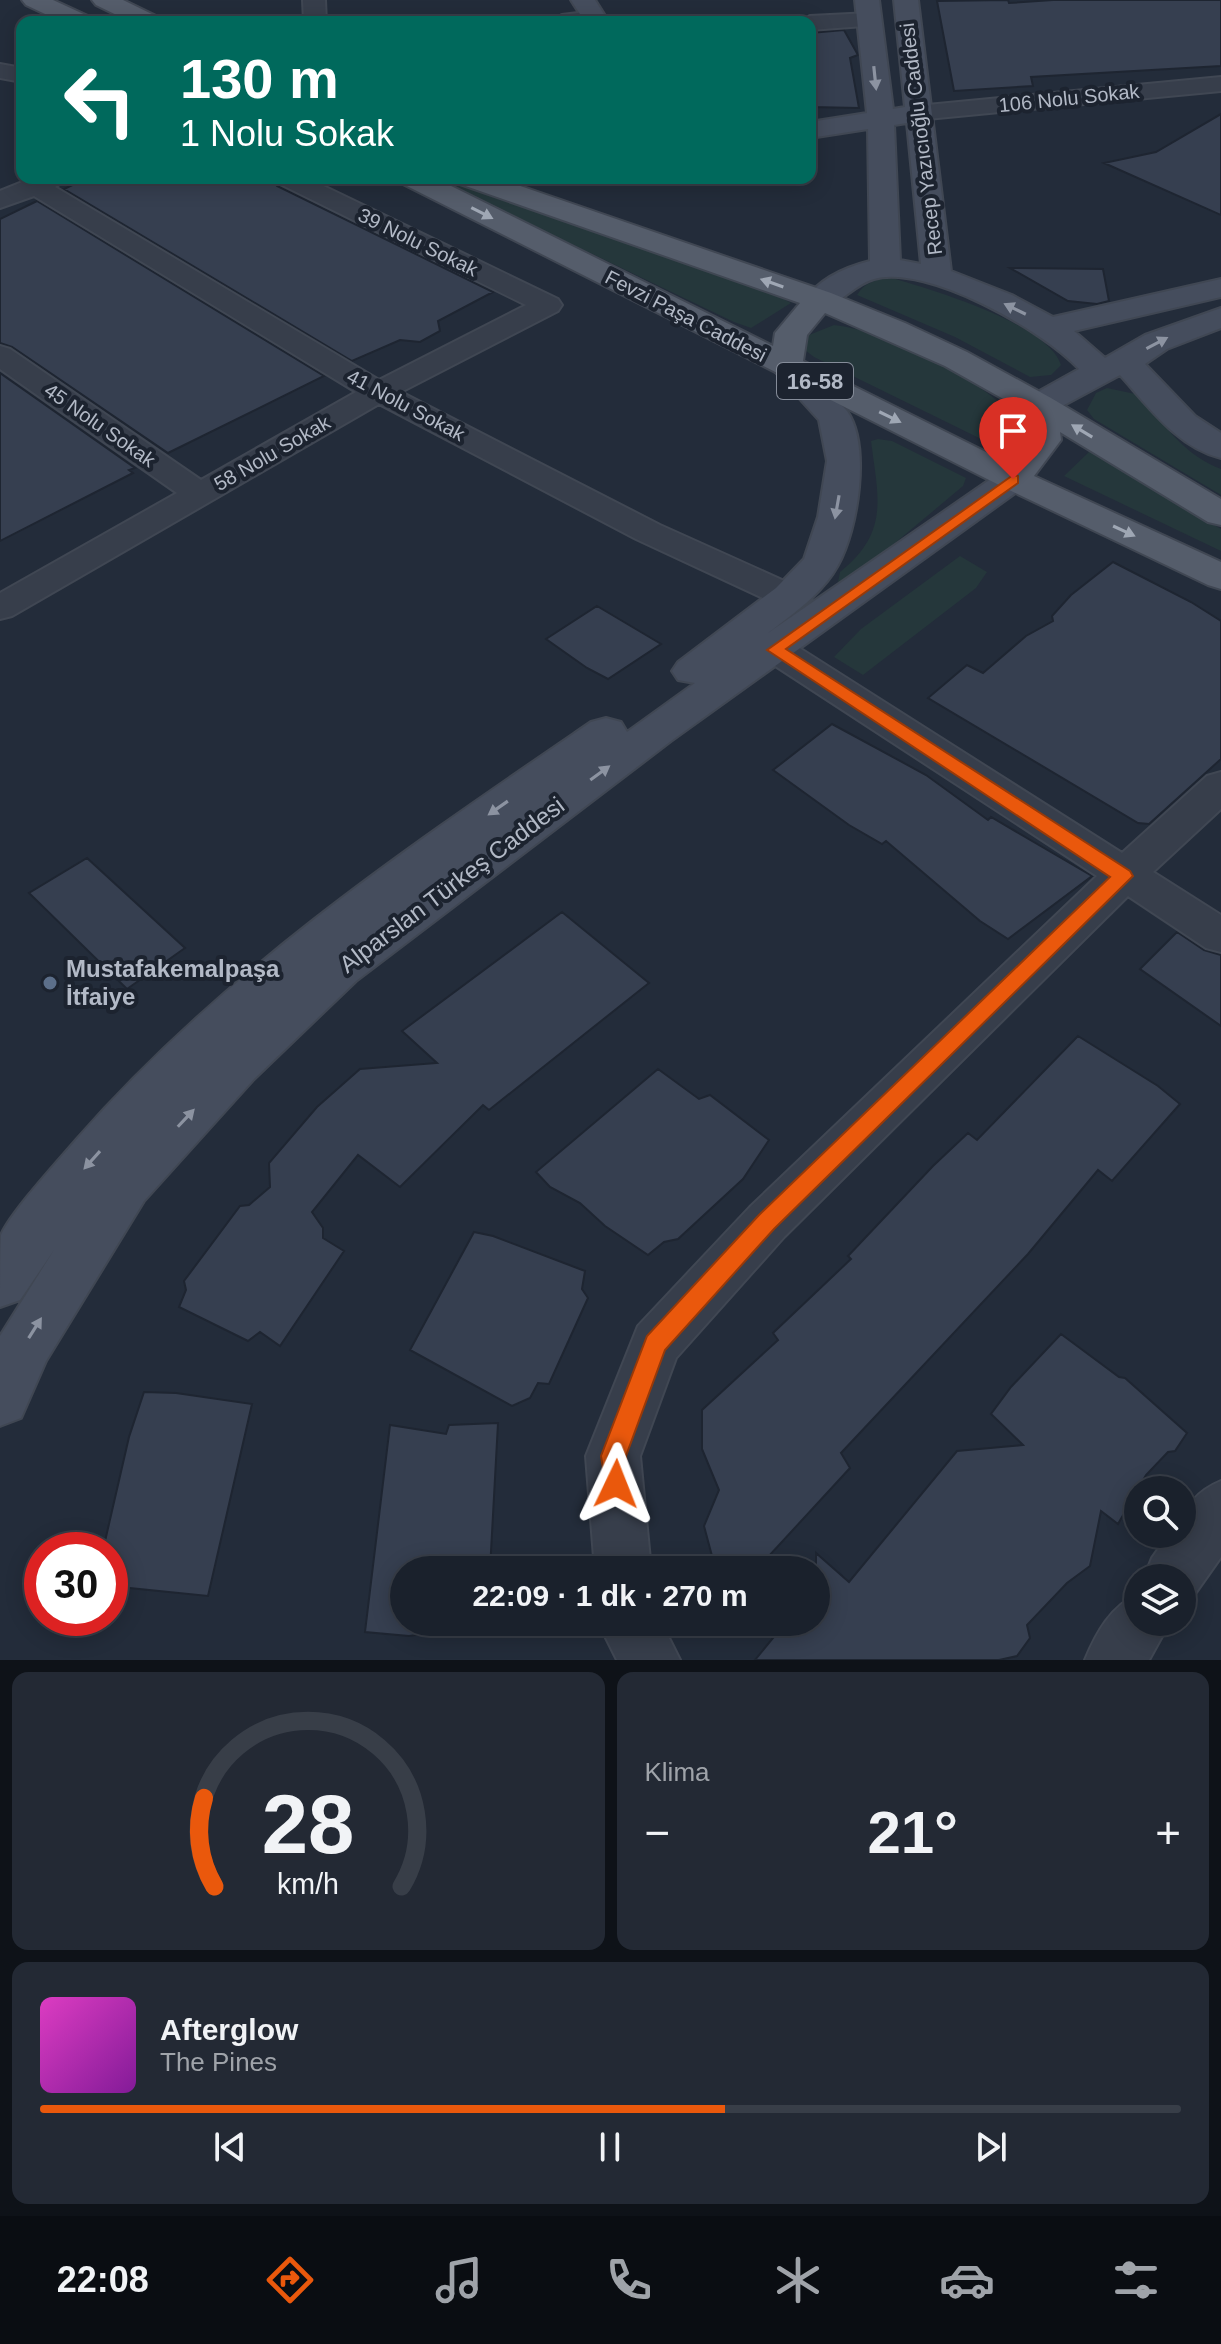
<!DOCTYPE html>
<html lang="tr">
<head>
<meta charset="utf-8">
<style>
  body { margin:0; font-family:Helvetica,sans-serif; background:#232934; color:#f1f3f6; height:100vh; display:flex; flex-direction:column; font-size:30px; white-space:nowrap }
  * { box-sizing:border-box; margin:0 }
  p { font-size:26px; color:#9fa3a9 }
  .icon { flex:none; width:44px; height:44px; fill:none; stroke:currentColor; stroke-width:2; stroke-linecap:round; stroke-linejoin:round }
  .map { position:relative; height:1660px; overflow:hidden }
  .side { display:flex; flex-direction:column; gap:12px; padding:12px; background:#0e1218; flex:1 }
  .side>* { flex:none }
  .hud { position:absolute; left:16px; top:16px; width:800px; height:168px; border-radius:16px; box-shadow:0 4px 20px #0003,0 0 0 2px #383e48; background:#00695c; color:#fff; overflow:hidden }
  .tools { position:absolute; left:1124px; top:1476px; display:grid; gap:16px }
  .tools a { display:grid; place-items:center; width:72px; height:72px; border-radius:50%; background:#1a212c; box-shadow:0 4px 20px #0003,0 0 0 2px #383e48; font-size:40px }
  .speed { position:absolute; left:24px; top:1532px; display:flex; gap:16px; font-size:40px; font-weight:700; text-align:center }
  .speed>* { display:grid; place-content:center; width:104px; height:104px; border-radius:50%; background:#1a212c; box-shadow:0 4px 20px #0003,0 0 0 2px #383e48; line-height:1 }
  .speed .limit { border:12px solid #d22; background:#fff; color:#111 }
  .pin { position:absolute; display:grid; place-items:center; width:68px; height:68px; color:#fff; margin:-82px -34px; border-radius:50% 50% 50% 0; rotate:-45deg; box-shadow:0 0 8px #0007 }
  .pin .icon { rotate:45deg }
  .me { position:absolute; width:88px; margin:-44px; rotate:2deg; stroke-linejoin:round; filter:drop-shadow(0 0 6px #0008) }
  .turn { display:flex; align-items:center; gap:28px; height:168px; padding:0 32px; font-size:36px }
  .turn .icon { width:104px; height:104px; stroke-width:2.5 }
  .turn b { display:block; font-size:56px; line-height:68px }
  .big { font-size:60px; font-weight:700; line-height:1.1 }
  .side .card { flex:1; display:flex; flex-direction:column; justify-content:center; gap:12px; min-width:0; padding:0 28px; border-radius:16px; background:#232934 }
  .side .dial { align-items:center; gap:0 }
  .dial svg { height:208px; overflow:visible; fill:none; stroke:#383e48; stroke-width:7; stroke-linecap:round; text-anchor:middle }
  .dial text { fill:#f1f3f6; stroke:none }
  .song { display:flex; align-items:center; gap:24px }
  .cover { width:96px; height:96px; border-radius:12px; background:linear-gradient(135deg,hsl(310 70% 55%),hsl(290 70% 35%)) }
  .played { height:8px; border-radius:4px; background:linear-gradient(90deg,#ea580c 60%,#383e48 60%) }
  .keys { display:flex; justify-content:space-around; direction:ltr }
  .heat { display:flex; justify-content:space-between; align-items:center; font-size:44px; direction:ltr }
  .side .tiles { flex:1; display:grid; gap:12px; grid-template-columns:1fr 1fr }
  .card:last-child { grid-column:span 2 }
  .trip { position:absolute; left:390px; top:1556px; width:440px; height:80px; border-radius:40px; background:#1a212c; box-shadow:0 4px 20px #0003,0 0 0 2px #383e48; font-weight:700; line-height:80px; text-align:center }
  .tab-bar { display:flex; height:128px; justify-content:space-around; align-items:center; background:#0a0d12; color:#9fa3a9 }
  .tab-bar .icon { width:56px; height:56px }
  .tab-bar .active { color:#ea580c }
  .tab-bar b { font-size:36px; color:#f1f3f6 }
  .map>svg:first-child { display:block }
  .green { fill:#25373b }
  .building { fill:#363f50; stroke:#1e2531; stroke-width:2 }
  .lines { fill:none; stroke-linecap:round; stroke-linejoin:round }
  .street-casing { stroke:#404753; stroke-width:4 }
  .secondary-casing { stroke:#404753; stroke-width:4 }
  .primary-casing { stroke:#404753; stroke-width:4 }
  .street { fill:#373e4b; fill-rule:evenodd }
  .secondary { fill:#454d5d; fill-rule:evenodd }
  .primary { fill:#555d6b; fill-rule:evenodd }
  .oneway { fill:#8c93a1 }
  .oneway2 { fill:#9fa7b4 }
  .route { fill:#ea580c; stroke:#983908; stroke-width:2 }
  .service-dot { fill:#5c6f8a; stroke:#1c232f; stroke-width:3 }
  .labels { text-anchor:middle; stroke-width:8; stroke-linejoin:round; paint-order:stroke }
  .far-street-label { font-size:20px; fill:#b2b9c6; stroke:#1c232f }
  .shield { fill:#1c232f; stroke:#858c99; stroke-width:2 }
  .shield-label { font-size:22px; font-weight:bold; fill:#b2b9c6 }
  .street-label { font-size:24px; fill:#b2b9c6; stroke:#1c232f }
  .poi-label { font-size:24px; font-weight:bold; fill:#b2b9c6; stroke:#1c232f; text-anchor:start }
</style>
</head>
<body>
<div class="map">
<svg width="1221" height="1660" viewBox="0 0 1221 1660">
  <rect width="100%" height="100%" fill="#232c3a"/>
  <path class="green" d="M434 178H455L776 295 791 303 751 328 734 322Z
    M889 277C929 289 1048 323 1061 365L1051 375 1030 377 955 337 857 295C864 283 875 280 889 277Z
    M834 325C889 331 987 382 1022 424L1020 435C1004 445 994 443 977 437L814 357 801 347 804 337Z
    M1107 388 1140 395C1164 425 1184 455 1221 469V495L1094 419 1087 410 1096 393Z
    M878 439 892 441 966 478 963 486 846 584 838 582 840 572C890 532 878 497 871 441Z
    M1090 451 1221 529V551L1064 476Z
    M960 556 987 572 976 588 863 675 834 657 861 629Z"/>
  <path class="building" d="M1008 0 1009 3 1053 0H1221V66L1031 77 1033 86 954 91 937 1Z
    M844 30 858 55 850 58 859 108 810 107V33Z
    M1221 114V215L1104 163 1156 152Z
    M87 178H271L277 186 493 292 438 321 440 331 420 342 400 340 352 361 64 189Z
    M37 201 324 376 168 453 12 347 0 343V219Z
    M1010 268 1103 269 1109 301 1097 304 1068 301Z
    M0 373 135 468 129 470 133 473 0 541Z
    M1113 562 1191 602 1221 621V759L1149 824 1138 823 928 698 967 665 983 673 1026 636 1053 621 1052 616 1071 595Z
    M597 606 661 644 608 679 587 668 546 639Z
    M832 724 926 775 988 820 991 817 1092 876 1008 939 980 921 886 841 882 844 849 825 773 770Z
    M87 858 185 948 127 989 29 893Z
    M562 912 649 983 489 1110 483 1105 400 1187 358 1155 312 1212 323 1228V1238L344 1251 280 1346 260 1332 248 1341 179 1307 186 1290 184 1281 240 1206 249 1205 270 1187 269 1163 317 1107 360 1069 437 1063 402 1031Z
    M1177 932 1204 950 1221 955V1026L1140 969Z
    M1078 1036 1158 1086 1180 1104 1112 1181 1098 1170 1028 1254 841 1453 850 1468 756 1570H728L712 1556 704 1526 719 1490 702 1449V1410L778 1340 773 1333 851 1259 848 1256 933 1166 968 1133 977 1140Z
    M658 1069 699 1099 710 1095 769 1140 743 1179 678 1239 664 1242 648 1255 605 1226 580 1203 550 1187 536 1172Z
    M474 1232 493 1236 585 1271 582 1289 588 1298 549 1384 538 1383 530 1398 512 1406 410 1350Z
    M1061 1334 1119 1377 1125 1378 1187 1433 1175 1451 1168 1452 1146 1475 1118 1524 1101 1511 1090 1566 1067 1583 1027 1625 1030 1638 1017 1656 999 1660H755L786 1622H816V1553L849 1582 957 1451 1023 1445 991 1414 1011 1387Z
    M144 1392 176 1393 252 1404 208 1596 110 1586V1550H103L129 1437Z
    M498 1423 490 1570H404V1622H485V1625L409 1636 365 1632 390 1425 446 1434 449 1425Z"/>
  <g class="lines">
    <defs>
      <path id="street" d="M303 0H325L326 22H304Z
        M594 11 602 13 605 18 602 22H551L562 15Z
        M870 13 878 15 881 20 878 25 810 30V22H800L810 16Z
        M0 64 22 68V82L0 78Z
        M1221 77V91L917 120 909 118 905 113 909 108 917 106Z
        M32 178H68L55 187 379 380 526 305 278 183 274 178H307L558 299 562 305 558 311 401 392 660 525 802 589 807 597 802 605 790 608 778 605 636 539 379 404 12 616 0 619V593L177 493 0 369V346L10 349 201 480 356 392 34 196 0 208V191Z
        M747 619 760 623 1122 853 1207 776 1221 772V809L1153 872 1221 915V952L1206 948 1128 896 784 1237 676 1358 640 1456 651 1570H595L586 1456 638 1326 750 1207 1097 876 734 639 729 631 734 623Z
        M1221 1481V1557L1192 1598 1182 1602V1578H1144L1152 1558 1169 1534H1182C1182 1507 1197 1491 1221 1481Z
        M1138 1594V1622H1170L1149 1660H1085C1096 1633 1111 1606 1138 1594Z
        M598 1622H661L680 1660H617Z"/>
      <path id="secondary" d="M571 0H595L609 22H585Z
        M855 0H879L893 109 905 107 894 0H918L951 271 1012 295 1053 317 1221 279V297L1074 331 1105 358 1145 335 1221 308V328L1167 349 1145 364 1195 416 1221 433V458C1178 448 1148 406 1120 375L1051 412 1039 415 1027 412 1022 405 1027 398 1079 369C1044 331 927 264 874 279 849 286 836 313 809 307L805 300C819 279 846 267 870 261L868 129 810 138V122L867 113ZM907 123 921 264 900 260 894 125Z
        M786 356 798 359 847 411C871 446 858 529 838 565 823 593 793 614 768 633L1001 472 1013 468 1025 472 1031 479 1025 486 671 741 356 981 254 1079 144 1201 46 1361 21 1418 0 1426V1336L54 1250 20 1300 0 1307C0 1290 0 1249 1 1235 11 1212 58 1161 76 1140 224 971 407 848 591 722L606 718 621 722 627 732 695 683 678 680 672 671 678 662 776 588 804 559 818 517 827 461 819 420 770 366 774 359Z"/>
      <path id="primary" d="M22 0H53L90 17 94 22H62L26 5Z
        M92 0H123L158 17 162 22H131L96 5Z
        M399 178H435L773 346 775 333 800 303 460 184 456 178H497L831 293 905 323 967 352 1051 398 1221 499V525L1208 522 1060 432 1061 440 1034 476 1221 562V589L1208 585 1001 486 403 184ZM825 313 945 366 1023 410 1027 439 1008 463 803 361 807 335Z"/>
    </defs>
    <use href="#street" class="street-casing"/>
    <use href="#secondary" class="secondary-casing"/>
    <use href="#primary" class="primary-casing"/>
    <use href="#street" class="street"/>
    <use href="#secondary" class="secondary"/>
    <use href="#primary" class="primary"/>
  </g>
  <defs><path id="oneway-solid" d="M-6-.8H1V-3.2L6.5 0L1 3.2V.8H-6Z" transform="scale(2)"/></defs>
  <g class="oneway">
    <use href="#oneway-solid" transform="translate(875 78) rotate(84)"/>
    <use href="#oneway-solid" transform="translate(1015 309) rotate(-154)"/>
    <use href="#oneway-solid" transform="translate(1157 343) rotate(-28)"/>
    <use href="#oneway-solid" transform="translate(837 507) rotate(100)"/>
    <use href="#oneway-solid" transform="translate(600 773) rotate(-36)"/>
    <use href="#oneway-solid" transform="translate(498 808) rotate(145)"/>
    <use href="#oneway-solid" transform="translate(186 1118) rotate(-47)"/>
    <use href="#oneway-solid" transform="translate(92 1160) rotate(132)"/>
    <use href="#oneway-solid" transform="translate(35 1328) rotate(-58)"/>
  </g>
  <g class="oneway2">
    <use href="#oneway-solid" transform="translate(482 213) rotate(27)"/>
    <use href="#oneway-solid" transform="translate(772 283) rotate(-161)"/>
    <use href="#oneway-solid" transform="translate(890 417) rotate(26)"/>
    <use href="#oneway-solid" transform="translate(1082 431) rotate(-149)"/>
    <use href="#oneway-solid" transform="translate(1124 531) rotate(25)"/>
  </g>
  <path class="route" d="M1013 475 1018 476V483L786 649 1130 871 1133 876 774 1229 665 1350 626 1456 628 1484 624 1493 616 1497 607 1493 601 1456 647 1336 759 1215 1110 877 767 650Z"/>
  <circle class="service-dot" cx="50" cy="983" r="8"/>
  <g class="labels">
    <g class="far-street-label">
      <text transform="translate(1069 98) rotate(-6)" y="7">106 Nolu Sokak</text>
      <text transform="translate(921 139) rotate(-97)" y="7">Recep Yazıcıoğlu Caddesi</text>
      <text transform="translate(418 242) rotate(26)" y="7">39 Nolu Sokak</text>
      <text transform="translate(686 316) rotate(27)" y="7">Fevzi Paşa Caddesi</text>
      <text transform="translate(406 405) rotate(28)" y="7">41 Nolu Sokak</text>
      <text transform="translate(100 425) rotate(35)" y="7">45 Nolu Sokak</text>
      <text transform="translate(272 453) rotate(-30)" y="7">58 Nolu Sokak</text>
    </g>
    <rect class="shield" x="777" y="363" width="76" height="36" rx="6"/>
    <g class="shield-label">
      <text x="815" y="389">16-58</text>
    </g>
    <g class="street-label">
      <text transform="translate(452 885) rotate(-37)" y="8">Alparslan Türkeş Caddesi</text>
    </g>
    <g class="poi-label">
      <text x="66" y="977">Mustafakemalpaşa<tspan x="66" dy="28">İtfaiye</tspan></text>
    </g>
  </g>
</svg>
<div class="tools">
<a><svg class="icon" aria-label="search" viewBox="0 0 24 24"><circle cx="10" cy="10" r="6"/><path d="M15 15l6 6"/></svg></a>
<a><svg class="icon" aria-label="layers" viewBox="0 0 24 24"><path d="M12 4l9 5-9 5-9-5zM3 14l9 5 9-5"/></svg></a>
</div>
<div class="speed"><div class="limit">30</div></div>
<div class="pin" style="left:1013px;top:479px;background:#d93025"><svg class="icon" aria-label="arrive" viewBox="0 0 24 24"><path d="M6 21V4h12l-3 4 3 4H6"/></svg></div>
<svg class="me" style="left:616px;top:1484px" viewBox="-20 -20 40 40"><path d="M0-17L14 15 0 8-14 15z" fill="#ea580c" stroke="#fff" stroke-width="4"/></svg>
<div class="trip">22:09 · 1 dk · 270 m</div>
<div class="hud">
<div class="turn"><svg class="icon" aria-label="left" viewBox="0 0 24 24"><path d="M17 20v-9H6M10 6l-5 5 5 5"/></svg><div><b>130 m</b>1 Nolu Sokak</div></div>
</div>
</div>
<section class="side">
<div class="tiles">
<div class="card dial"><svg viewBox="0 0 100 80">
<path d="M14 69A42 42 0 1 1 86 69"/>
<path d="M14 69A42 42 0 0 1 10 35" stroke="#ea580c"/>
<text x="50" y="56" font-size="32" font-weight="700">28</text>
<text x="50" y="72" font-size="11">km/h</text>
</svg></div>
<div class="card"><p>Klima</p>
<div class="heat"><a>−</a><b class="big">21°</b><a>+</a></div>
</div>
<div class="card">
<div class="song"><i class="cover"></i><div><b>Afterglow</b><p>The Pines</p></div></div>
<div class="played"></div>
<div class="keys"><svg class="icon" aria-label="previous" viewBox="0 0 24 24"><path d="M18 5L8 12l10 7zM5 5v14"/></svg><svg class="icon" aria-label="pause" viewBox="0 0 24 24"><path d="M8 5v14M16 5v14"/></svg><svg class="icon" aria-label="next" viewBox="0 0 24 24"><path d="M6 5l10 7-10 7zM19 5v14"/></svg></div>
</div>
</div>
</section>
<nav class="tab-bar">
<b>22:08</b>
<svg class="icon active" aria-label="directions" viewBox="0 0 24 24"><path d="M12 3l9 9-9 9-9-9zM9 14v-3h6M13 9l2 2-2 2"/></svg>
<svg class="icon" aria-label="music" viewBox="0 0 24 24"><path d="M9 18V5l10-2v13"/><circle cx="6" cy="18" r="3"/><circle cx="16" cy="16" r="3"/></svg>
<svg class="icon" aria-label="phone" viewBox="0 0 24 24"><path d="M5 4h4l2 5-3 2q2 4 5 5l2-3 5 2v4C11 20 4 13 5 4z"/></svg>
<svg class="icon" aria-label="climate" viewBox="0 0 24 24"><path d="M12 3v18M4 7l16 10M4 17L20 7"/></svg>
<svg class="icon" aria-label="car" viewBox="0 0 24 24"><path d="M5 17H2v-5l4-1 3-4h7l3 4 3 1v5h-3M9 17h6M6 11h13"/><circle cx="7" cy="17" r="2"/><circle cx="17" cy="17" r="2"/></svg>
<svg class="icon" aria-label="filters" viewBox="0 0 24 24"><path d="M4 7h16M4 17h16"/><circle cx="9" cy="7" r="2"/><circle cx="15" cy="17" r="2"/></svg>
</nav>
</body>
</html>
